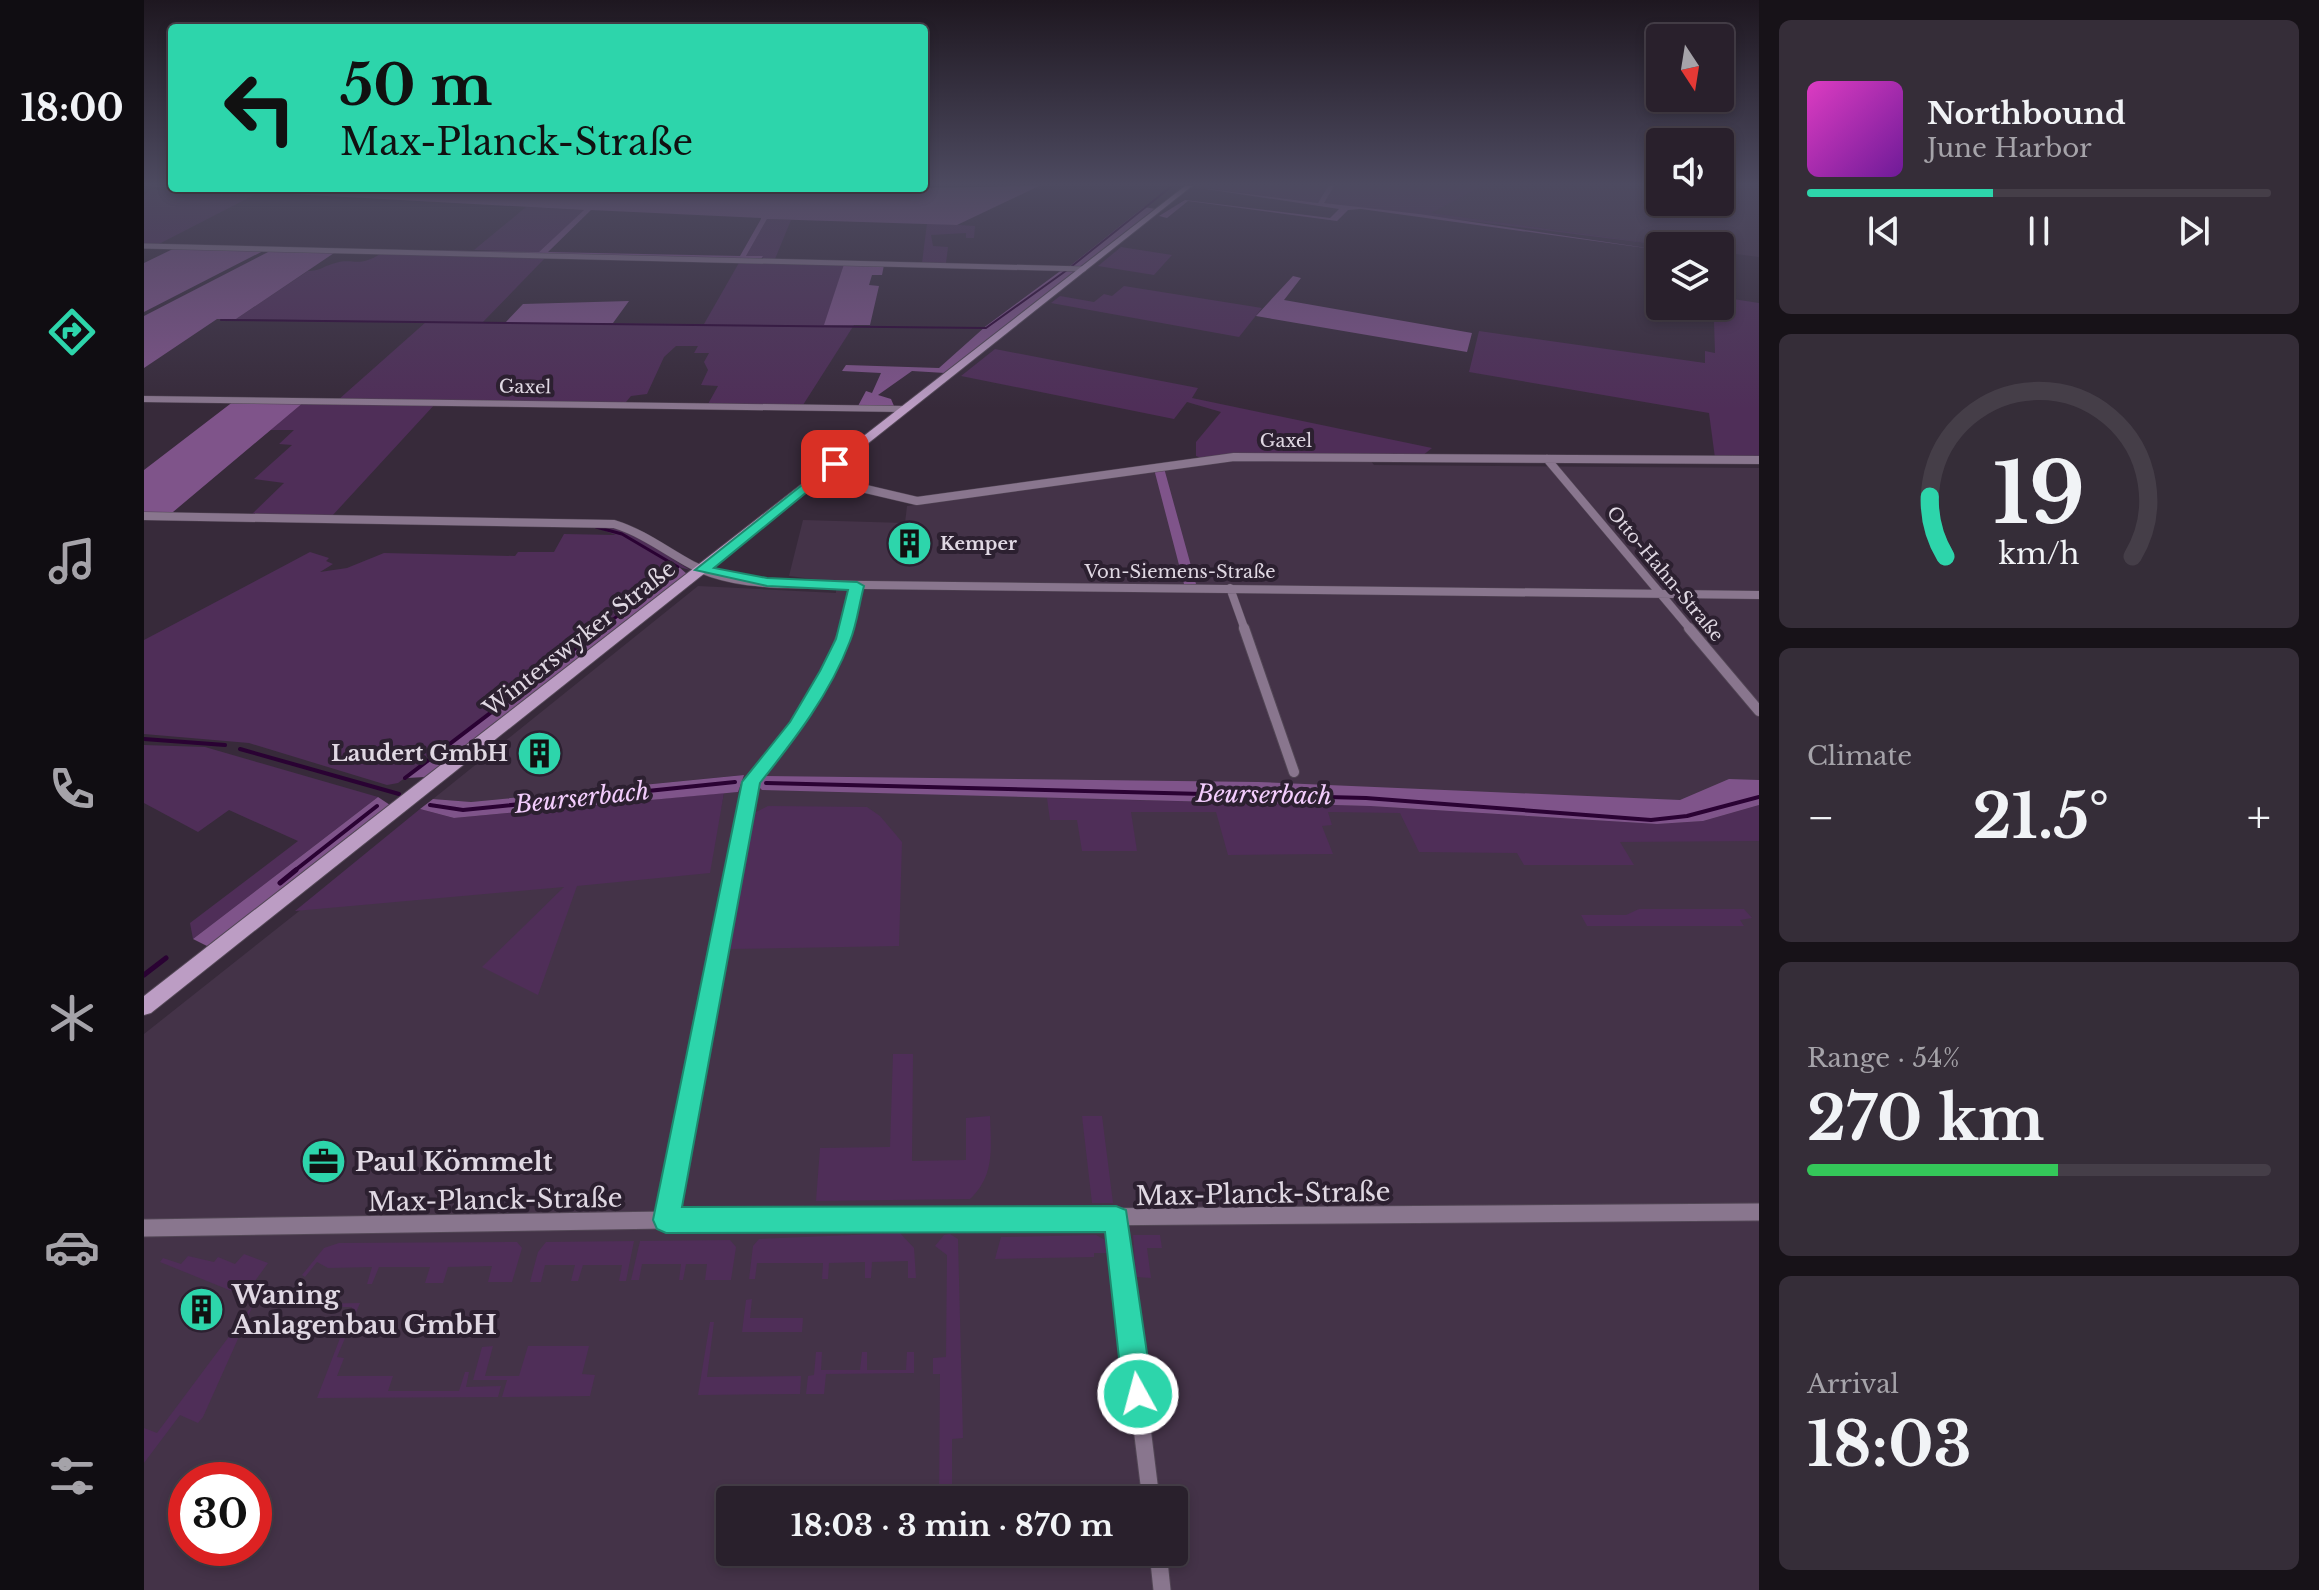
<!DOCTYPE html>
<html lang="en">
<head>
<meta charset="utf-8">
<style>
  body { margin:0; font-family:"Libre Baskerville",serif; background:#352d38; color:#f1f3f6; height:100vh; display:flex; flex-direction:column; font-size:30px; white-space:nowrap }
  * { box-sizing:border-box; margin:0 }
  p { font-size:26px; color:#a5a3a9 }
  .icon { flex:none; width:44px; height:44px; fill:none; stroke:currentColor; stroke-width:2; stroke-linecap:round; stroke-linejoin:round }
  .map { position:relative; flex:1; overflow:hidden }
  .panel { display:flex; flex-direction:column; gap:20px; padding:20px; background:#171218; width:560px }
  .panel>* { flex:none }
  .hud { position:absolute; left:24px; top:24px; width:760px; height:168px; border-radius:8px; box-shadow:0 4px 12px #0003,0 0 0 2px #453e48; background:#2dd5ab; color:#111; overflow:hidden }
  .needle { width:52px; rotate:168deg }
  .controls { position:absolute; left:1502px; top:24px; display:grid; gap:16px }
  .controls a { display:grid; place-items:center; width:88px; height:88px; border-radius:8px; background:#29202c; box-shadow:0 4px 12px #0003,0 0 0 2px #453e48; font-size:40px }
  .speed { position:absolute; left:24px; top:1462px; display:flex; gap:16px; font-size:40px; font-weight:700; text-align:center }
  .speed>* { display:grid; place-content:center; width:104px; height:104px; border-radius:50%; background:#29202c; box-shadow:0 4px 12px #0003,0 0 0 2px #453e48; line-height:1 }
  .speed .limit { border:12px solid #d22; background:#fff; color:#111 }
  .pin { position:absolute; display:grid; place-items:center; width:68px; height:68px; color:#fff; margin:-34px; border-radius:16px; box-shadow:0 4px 12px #0006 }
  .me { position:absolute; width:88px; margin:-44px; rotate:353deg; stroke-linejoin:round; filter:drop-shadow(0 0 6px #0008) }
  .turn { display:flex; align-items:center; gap:28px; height:168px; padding:0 40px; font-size:36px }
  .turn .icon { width:104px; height:104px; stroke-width:2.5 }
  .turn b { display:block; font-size:56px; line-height:68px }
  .big { font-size:60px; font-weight:700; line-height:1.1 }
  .panel .widget { flex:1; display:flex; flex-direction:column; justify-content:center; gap:12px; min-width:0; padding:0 28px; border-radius:12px; background:#352d38 }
  .panel .dial { align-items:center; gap:0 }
  .dial svg { height:208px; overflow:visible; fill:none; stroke:#453e48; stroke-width:7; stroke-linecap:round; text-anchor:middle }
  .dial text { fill:#f1f3f6; stroke:none }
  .song { display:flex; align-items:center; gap:24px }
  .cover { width:96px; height:96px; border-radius:12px; background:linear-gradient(135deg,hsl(310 70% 55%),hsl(280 70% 35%)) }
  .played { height:8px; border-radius:4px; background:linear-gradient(90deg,#2dd5ab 40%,#453e48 40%) }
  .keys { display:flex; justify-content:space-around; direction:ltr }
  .heat { display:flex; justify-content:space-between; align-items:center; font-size:44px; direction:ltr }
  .charge { height:12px; border-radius:6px; background:linear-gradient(90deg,#34c759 54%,#453e48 0) }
  .trip { position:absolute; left:572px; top:1486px; width:472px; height:80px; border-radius:8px; background:#29202c; box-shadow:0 4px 12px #0003,0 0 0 2px #453e48; font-weight:700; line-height:80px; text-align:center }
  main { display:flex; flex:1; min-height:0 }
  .tabs { display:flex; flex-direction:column; width:144px; justify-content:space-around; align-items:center; background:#100d12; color:#a5a3a9 }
  .tabs .icon { width:56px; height:56px }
  .tabs .on { color:#2dd5ab }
  .tabs b { font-size:36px; color:#f1f3f6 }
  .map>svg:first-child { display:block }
  .built { fill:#443348; fill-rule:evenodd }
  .green { fill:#4f2e58 }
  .forest { fill:#7f548a; fill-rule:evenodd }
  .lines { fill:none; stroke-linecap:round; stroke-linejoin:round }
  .stream-far3 { stroke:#2a0233; stroke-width:2 }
  .stream-far2 { stroke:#2a0233; stroke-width:3 }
  .stream-far1 { stroke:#2a0233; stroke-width:4 }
  .stream { stroke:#2a0233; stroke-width:5 }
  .street-far5-casing { stroke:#524655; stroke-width:6 }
  .street-far4-casing { stroke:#524655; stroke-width:7 }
  .street-far3-casing { stroke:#524655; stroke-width:9 }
  .street-far2-casing { stroke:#524655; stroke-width:12 }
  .street-far1-casing { stroke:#524655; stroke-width:15 }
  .street-casing { stroke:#524655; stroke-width:19 }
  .secondary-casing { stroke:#524655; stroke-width:2 }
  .street-far5 { stroke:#89768e; stroke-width:5 }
  .street-far4 { stroke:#89768e; stroke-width:6 }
  .street-far3 { stroke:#89768e; stroke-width:8 }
  .street-far2 { stroke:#89768e; stroke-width:10 }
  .street-far1 { stroke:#89768e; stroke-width:13 }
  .street { stroke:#89768e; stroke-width:17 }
  .secondary { fill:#bc9dc4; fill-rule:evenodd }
  .route { fill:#2dd5ab; stroke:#1d8a6f; stroke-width:2 }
  .labels { text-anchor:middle; stroke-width:8; stroke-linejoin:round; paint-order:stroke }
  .far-street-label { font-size:18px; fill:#e0d8e3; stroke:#2c2030 }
  .far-poi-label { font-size:18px; font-weight:bold; fill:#e0d8e3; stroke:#2c2030; text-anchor:start }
  .street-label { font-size:22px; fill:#e0d8e3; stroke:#2c2030 }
  .poi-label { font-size:22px; font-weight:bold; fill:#e0d8e3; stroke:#2c2030; text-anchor:end }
  .water-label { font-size:24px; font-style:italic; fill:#f3cdfd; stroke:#2c2030 }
  .near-poi-label { font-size:26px; font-weight:bold; fill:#e0d8e3; stroke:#2c2030; text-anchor:start }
  .near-street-label { font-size:26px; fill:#e0d8e3; stroke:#2c2030 }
</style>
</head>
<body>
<main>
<nav class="tabs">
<b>18:00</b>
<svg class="icon on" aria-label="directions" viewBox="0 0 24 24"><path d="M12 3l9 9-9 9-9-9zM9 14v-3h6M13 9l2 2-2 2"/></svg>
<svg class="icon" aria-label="music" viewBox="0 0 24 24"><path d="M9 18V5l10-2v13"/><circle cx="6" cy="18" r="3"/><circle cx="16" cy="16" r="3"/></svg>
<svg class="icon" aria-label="phone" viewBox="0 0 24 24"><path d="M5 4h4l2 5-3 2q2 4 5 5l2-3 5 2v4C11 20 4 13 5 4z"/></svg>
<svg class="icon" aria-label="climate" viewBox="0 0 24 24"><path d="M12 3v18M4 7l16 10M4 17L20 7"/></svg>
<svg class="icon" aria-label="car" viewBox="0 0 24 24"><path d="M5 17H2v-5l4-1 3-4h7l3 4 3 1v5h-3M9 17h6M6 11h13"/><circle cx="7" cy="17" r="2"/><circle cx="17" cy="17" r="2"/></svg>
<svg class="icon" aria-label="filters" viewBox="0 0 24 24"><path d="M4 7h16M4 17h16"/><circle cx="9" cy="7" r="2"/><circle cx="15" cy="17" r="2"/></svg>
</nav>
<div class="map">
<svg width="1615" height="1590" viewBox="0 0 1615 1590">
  <rect width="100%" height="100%" fill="#372a3a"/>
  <path class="built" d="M1339 186H1516V202H1576V186H1615V257L1576 252V246H1527L1286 213Z
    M1226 460 1230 465 1615 468V1590H0V1034L159 908 564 872 580 793 594 792 599 775 327 802 289 799 554 586 692 593V582L645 576 659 520 761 523 763 506 1078 461ZM42 1480H110V1548H42ZM586 1500H1030V1552H586Z"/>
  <path class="green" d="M1050 186H1184L1174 203Z
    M1190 186H1339L1287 213 1527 246 1179 203Z
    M7 189 112 194 13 245H0V196Z
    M382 207 441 210 395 252 330 250Z
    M623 219 647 220 631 259 602 256Z
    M783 223 831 226 830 238H822V233L787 235 789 246 804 247 802 263H778Z
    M977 247 1028 255 1010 275 954 266Z
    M239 252 403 256 338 323 560 324 596 261 700 264 681 324 710 325 659 405 564 404 574 386 557 385 564 370 560 362 565 353H550L554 346H532L520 357 503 394 487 396 482 402 194 400 282 322 92 319 164 271C176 271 178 267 188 264 210 256 213 270 239 252Z
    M980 286 1118 308 1095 337 907 303 916 296 950 302 960 294 968 296Z
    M1576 297 1615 303V458H1571L1565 413 1325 372 1335 331 1561 363V351L1571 353 1570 321 1558 319 1556 306H1576Z
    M851 349 1054 388 1048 398 1288 448 1278 456 1057 458 1052 456V442L1077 412 1043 402 1030 419 817 376Z
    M160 402 292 403 188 516 107 515 140 483 110 479 148 445 135 444 150 430H126Z
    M439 525H460L487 532 546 570 535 567 363 700 348 697 342 703 352 709 254 783 243 785 105 743 0 734V640L166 552 185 558 182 561 189 564 176 572 203 568 240 553 371 556 374 552H410L420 534 472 535 451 527 437 528Z
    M0 745 61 747 234 797 49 939 46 923 154 841 85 810 54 832 0 803Z
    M580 793 566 873 433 886 394 995 338 967 420 887 151 911 276 809 310 818Z
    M903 798 1226 806 1513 824 1559 821 1615 805V841L1476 842 1490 865H1380L1373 853 1275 852 1256 813 1184 812 1188 825 1178 826 1189 854 1084 855 1072 812H987L993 851H938L933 820H906Z
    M624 806 723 807 736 816 758 842 755 946 585 949 610 813Z
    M1495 909H1600L1608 918 1596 920 1600 926H1443L1437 915H1482Z
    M749 1054H769L768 1161 822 1160V1118L846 1116C847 1149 851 1175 826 1199L672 1201 676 1148 746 1147Z
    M938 1116H958L969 1203H948Z
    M756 1233 770 1248 772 1278H764V1261L728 1262 727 1278H721V1262L685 1263 684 1279H678L679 1263H613L611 1279H605L609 1246 615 1239Z
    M806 1234 814 1239 819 1438 808 1439V1500H795L796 1374H789V1358L802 1357 803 1255 791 1246 800 1235Z
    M952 1235 963 1241 964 1253H950V1257L851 1259 857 1237Z
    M989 1235H1016L1018 1248H1003L1007 1278 992 1277Z
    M586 1240 592 1247 587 1280H561L563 1264H542L539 1280H535L537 1264H498L495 1280H487L496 1241Z
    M490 1241 482 1281H475L478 1265H439L434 1281H427L431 1265H401L397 1282H386L394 1252 402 1242Z
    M373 1242 378 1248 368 1282H344L348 1266 304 1267 299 1283H281L286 1267H235L228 1284H223L228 1267 184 1268 173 1262 161 1277 158 1275 180 1248 195 1243Z
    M100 1254 124 1263 100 1296 16 1262 19 1258 37 1264 44 1256 70 1262 74 1257 91 1264Z
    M143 1294 162 1304 216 1303 193 1357 200 1358 193 1376H249L244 1391H315L321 1372H325L322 1387 357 1386 354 1397 173 1398 208 1307H132Z
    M608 1299 606 1318H659L658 1332H598L602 1300Z
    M110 1303 59 1417 54 1423 36 1415 0 1463V1428L13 1433Z
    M566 1322H570L563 1377 657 1376 656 1394 554 1395Z
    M349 1346 341 1376H375L384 1346H445L438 1374 451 1375 446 1396 358 1397 363 1380H329L338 1347Z
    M672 1352H678L677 1370H716L718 1352H723V1370H762L763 1352H770V1373L682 1374 680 1394H662L664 1376 670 1375Z"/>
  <path class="forest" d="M0 186 780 188 895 186 813 225 623 219 602 256H619L617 259 193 249 395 252 440 210ZM447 210 617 218V219L596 256 404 252Z
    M1184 186H1190L1180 203 1275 214 1516 250 1217 209 1204 210 1193 221 1044 201 1023 218 1015 216 1041 200 1186 218 1195 209 1049 187 1174 203Z
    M1000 207 1012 209 938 266H926Z
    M33 247 121 250 0 312V263Z
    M128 250 193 251 92 319H73L0 368V316Z
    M700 264 740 265 738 275H728L725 285 735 286 726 325H680Z
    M919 269 933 270 801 373 768 371 734 395 747 399 750 406H714L722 391 728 393 737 373 698 371 702 365 795 368 842 326Z
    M1149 276 1157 278 1140 300 1328 333 1323 352 1112 316Z
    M485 301 469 323H361L379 304Z
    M90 401 160 402 29 512 0 513V470Z
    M1020 468 1052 584H1040L1010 469Z
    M535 567 543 574 281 777 263 778Z
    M600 775 594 792 310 818 276 809 289 799 327 802Z
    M621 776 1114 782 1536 800 1585 779 1615 780V805L1559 821 1513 824 1226 806 618 790 614 786Z
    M234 797 246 805 65 947 49 939Z"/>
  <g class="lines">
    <path class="stream-far3" d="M77 320 842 328 923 270 1028 186"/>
    <path class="stream-far2" d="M452 527 478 534 534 567
      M455 630 529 574"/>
    <path class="stream-far1" d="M0 739 81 745
      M96 749 255 794
      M261 778 458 628
      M622 783 1222 798 1507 820 1543 816 1615 797
      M286 805 319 810 591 782
      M149 872 233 806"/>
    <path class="stream" d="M136 883 152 870
      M0 975 22 958"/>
    <defs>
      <path id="street-far5" d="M0 246 940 269"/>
      <path id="street-far4" d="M0 399 761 409"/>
      <path id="street-far3" d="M1403 459 1547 630
        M675 478 773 501 1090 457 1615 460
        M0 516 470 524C499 533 522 551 548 565 575 579 605 582 634 584L1615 595
        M1086 588 1101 630
        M701 630 713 586"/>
      <path id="street-far2" d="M1100 628 1150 772
        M1545 628 1615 711
        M589 872 607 782 661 712 681 678 701 628"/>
      <path id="street-far1" d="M529 1186 590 870"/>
      <path id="street" d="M972 1219 1007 1500
        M522 1220 529 1184
        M0 1228 522 1220 1615 1212
        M1014 1552 1018 1590"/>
      <path id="secondary" d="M1041 186H1048L7 1013 0 1015V996Z"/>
    </defs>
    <use href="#street-far5" class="street-far5-casing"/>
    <use href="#street-far4" class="street-far4-casing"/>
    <use href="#street-far3" class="street-far3-casing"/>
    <use href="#street-far2" class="street-far2-casing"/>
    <use href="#street-far1" class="street-far1-casing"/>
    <use href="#street" class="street-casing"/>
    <use href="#secondary" class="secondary-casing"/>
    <use href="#street-far5" class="street-far5"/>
    <use href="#street-far4" class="street-far4"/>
    <use href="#street-far3" class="street-far3"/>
    <use href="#street-far2" class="street-far2"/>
    <use href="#street-far1" class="street-far1"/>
    <use href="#street" class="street"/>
    <use href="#secondary" class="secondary"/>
  </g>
  <linearGradient id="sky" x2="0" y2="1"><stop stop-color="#1e1720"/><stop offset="0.45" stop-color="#4d4a60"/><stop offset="1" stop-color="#4d4a60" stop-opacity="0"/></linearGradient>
  <rect width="1615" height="409" fill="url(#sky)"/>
  <path class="route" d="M687 462 697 464 570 568 623 578 713 582 720 586C715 604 713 624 706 641 686 694 651 739 616 783L538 1207 972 1206 982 1210 1009 1394 1004 1405 994 1409 984 1405 979 1394 961 1232 522 1233 513 1229 509 1220 598 782 646 722 676 671 692 639 704 590 623 586 551 570Z"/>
  <defs>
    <symbol id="building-disc" viewBox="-11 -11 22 22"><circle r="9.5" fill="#2dd5ab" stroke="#2c2030"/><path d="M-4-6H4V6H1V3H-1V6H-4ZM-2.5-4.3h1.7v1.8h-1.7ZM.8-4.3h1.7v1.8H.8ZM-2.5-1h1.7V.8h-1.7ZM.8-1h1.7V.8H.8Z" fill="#111"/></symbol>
    <symbol id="office-disc" viewBox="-11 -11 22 22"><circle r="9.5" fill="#2dd5ab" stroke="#2c2030"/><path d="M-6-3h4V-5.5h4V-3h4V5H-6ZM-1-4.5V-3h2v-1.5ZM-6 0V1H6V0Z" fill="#111"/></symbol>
  </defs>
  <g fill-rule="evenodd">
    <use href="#building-disc" x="740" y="518" width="51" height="51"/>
    <use href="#building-disc" x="370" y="728" width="51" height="51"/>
    <use href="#office-disc" x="154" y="1136" width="51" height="51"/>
    <use href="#building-disc" x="32" y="1284" width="51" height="51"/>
  </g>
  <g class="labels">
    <g class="far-street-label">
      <text transform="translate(381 387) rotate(1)" y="6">Gaxel</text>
      <text x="1142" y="447">Gaxel</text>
      <text x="1036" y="578">Von-Siemens-Straße</text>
      <text transform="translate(1521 574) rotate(50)" y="6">Otto-Hahn-Straße</text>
    </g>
    <g class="far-poi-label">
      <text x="796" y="550">Kemper</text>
    </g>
    <g class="street-label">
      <text transform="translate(435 638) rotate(-38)" y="8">Winterswyker Straße</text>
    </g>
    <g class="poi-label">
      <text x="364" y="761">Laudert GmbH</text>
    </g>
    <g class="water-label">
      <text transform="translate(1120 795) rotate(1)" y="8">Beurserbach</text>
      <text transform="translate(438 798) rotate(-6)" y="8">Beurserbach</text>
    </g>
    <g class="near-poi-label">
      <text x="211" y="1171">Paul Kömmelt</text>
      <text x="88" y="1304">Waning<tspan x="88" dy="30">Anlagenbau GmbH</tspan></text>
    </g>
    <g class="near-street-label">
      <text transform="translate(1119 1194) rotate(-1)" y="9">Max-Planck-Straße</text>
      <text transform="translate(351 1200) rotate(-1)" y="9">Max-Planck-Straße</text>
    </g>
  </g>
</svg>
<div class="controls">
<a><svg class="needle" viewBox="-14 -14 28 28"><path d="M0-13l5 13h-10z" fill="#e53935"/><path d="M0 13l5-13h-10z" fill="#a5a3a9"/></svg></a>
<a><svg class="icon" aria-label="sound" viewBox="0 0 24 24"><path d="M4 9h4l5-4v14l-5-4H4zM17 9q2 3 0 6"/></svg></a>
<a><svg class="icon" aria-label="layers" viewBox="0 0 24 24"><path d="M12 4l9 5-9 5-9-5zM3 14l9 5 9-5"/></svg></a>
</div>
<div class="speed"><div class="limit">30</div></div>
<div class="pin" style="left:691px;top:464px;background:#d93025"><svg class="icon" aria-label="arrive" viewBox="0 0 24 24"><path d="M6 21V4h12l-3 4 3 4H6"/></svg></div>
<svg class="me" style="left:994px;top:1394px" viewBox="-20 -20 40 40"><circle r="17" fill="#2dd5ab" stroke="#fff" stroke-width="3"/><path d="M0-11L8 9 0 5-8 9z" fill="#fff"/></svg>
<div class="trip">18:03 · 3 min · 870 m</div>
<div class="hud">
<div class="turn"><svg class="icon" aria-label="left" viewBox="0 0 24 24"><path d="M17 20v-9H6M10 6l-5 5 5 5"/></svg><div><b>50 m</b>Max-Planck-Straße</div></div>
</div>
</div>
<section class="panel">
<div class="widget">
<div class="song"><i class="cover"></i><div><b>Northbound</b><p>June Harbor</p></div></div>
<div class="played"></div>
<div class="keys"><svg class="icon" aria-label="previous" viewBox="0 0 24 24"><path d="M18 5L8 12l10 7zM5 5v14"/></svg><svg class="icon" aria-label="pause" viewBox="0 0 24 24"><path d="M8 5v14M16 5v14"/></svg><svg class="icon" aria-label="next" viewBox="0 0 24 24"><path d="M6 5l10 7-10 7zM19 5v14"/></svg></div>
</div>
<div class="widget dial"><svg viewBox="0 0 100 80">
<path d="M14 69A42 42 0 1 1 86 69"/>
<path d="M14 69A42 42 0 0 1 8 46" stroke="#2dd5ab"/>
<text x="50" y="56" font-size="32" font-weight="700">19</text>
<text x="50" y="72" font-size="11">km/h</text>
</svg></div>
<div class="widget"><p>Climate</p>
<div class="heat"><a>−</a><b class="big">21.5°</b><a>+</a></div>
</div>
<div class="widget"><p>Range · 54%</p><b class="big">270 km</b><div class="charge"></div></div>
<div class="widget"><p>Arrival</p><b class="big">18:03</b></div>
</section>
</main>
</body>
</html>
